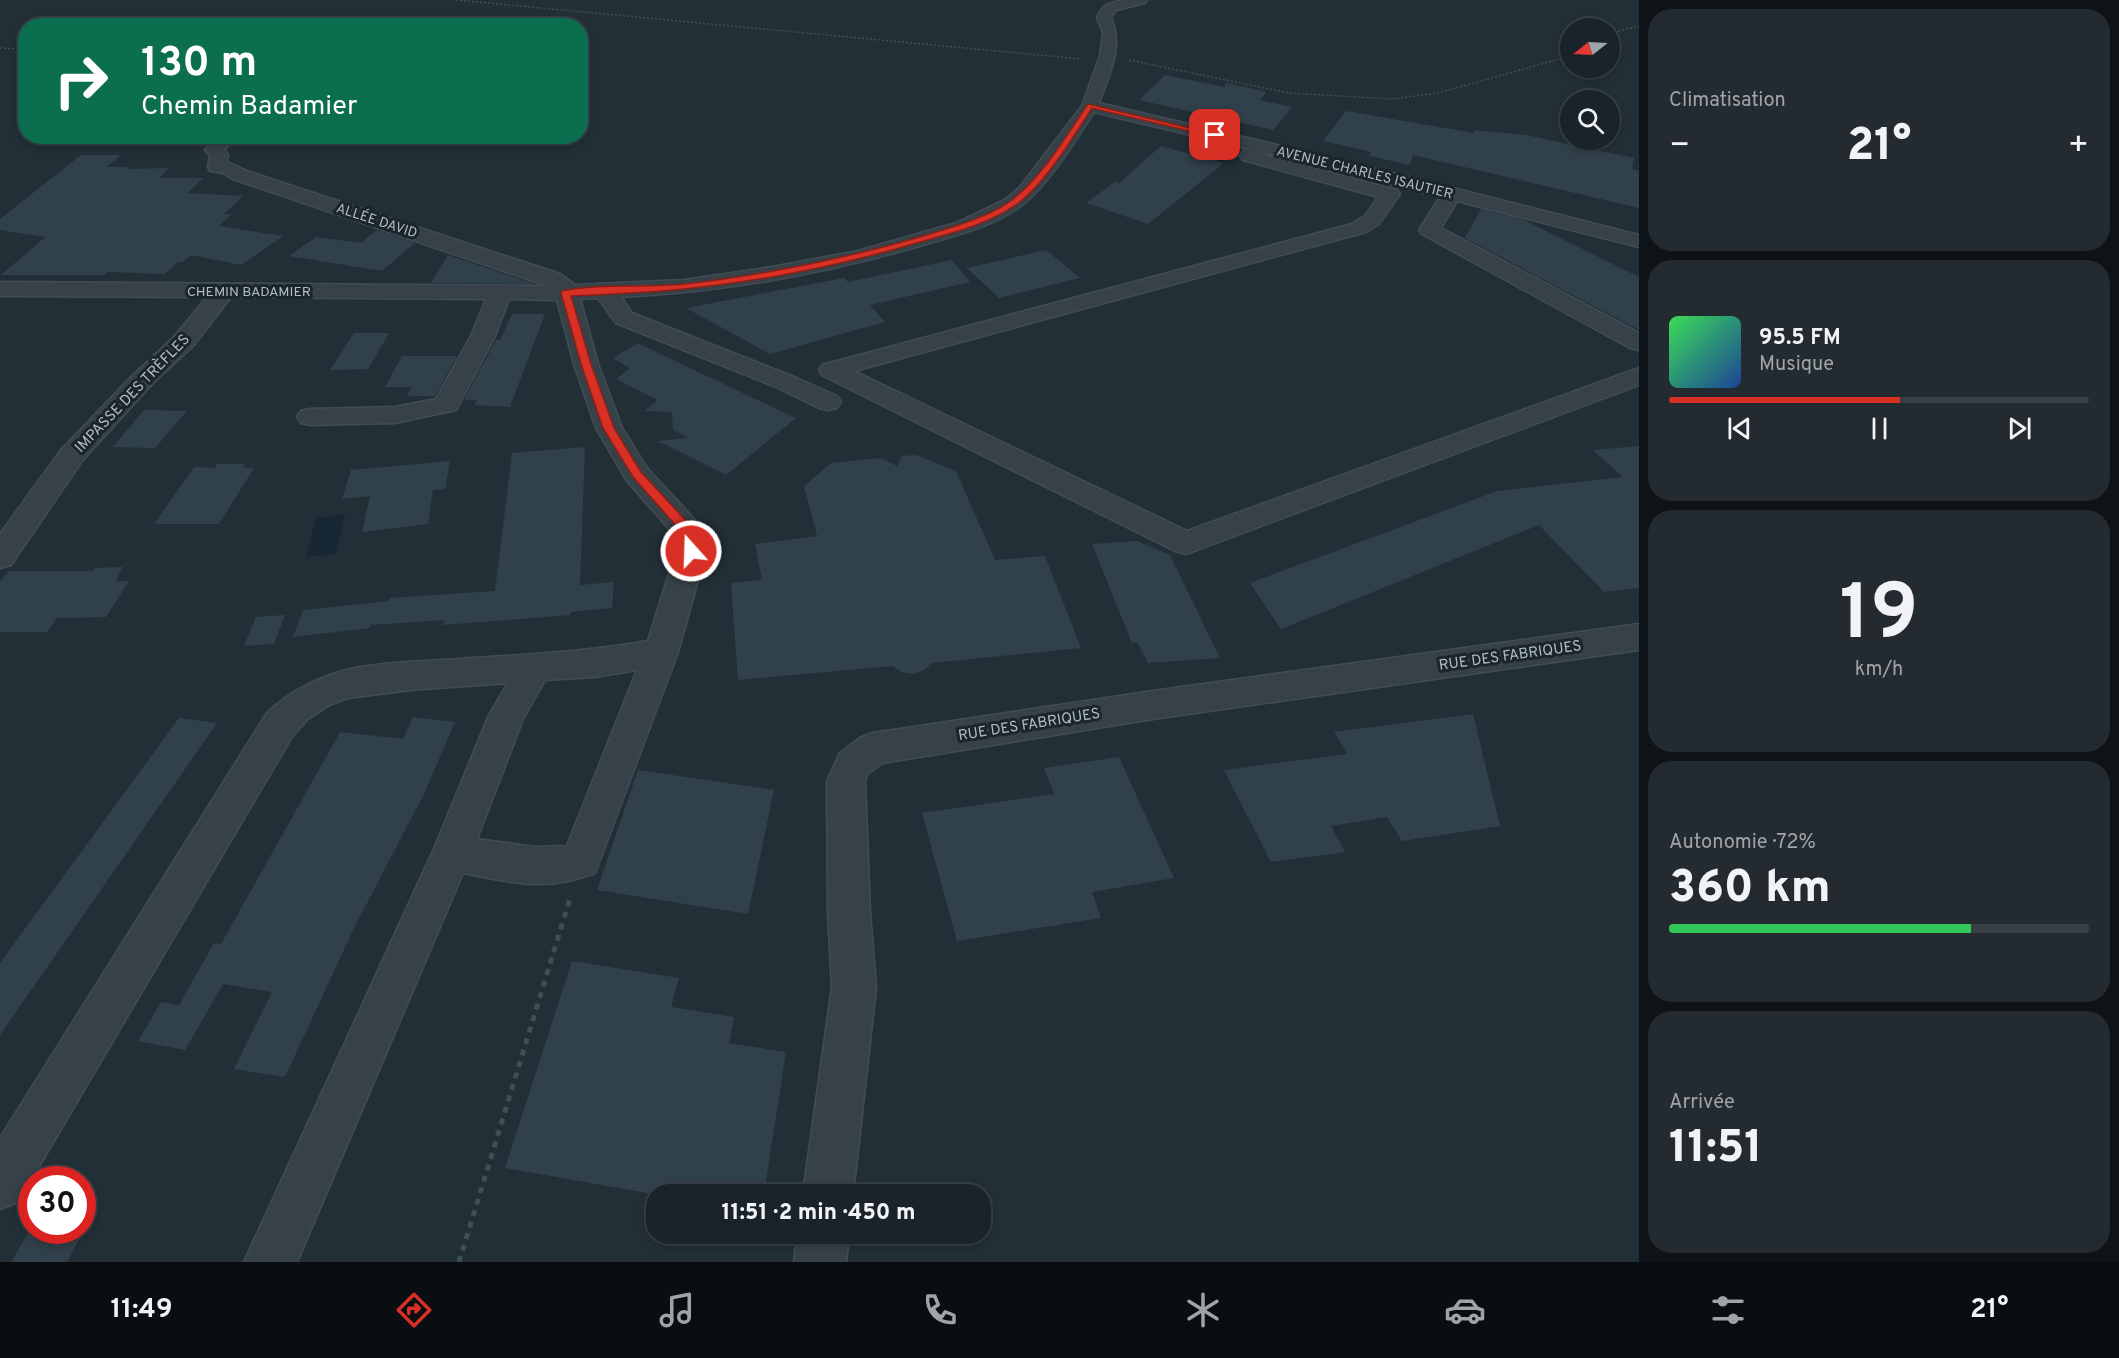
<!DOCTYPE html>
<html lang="fr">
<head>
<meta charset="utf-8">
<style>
  body { margin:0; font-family:Overpass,sans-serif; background:#232b31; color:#f1f3f6; height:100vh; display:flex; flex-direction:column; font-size:22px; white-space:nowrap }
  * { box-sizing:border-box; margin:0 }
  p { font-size:20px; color:#9fa4a8 }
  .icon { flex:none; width:33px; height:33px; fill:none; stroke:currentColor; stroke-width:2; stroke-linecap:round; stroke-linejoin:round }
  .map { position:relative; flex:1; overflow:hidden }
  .side { display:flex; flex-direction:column; gap:9px; padding:9px; background:#0e1317; width:480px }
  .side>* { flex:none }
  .banner { position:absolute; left:18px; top:18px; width:570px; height:126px; border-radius:24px; box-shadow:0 3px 9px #0003,0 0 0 2px #384046; background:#0b6e4f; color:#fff; overflow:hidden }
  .needle { width:39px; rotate:252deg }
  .fabs { position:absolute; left:1560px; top:18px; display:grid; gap:12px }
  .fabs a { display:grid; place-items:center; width:60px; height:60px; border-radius:50%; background:#1a2329; box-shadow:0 3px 9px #0003,0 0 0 2px #384046; font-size:30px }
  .speed { position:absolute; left:18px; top:1166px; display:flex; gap:12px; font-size:30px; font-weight:700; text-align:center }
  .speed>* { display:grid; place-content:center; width:78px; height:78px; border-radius:50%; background:#1a2329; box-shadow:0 3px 9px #0003,0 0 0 2px #384046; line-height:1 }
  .speed .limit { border:9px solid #d22; background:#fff; color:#111 }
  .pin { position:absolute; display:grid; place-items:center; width:51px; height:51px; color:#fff; margin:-26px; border-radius:12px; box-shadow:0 3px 9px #0006 }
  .me { position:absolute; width:66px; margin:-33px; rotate:340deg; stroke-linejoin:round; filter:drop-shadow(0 0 4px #0008) }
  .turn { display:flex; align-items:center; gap:21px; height:126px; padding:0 24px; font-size:27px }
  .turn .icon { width:78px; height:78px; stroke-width:2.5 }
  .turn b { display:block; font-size:42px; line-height:51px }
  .big { font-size:45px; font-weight:800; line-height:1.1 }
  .side .card { flex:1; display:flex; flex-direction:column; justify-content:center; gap:9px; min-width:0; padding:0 21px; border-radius:24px; background:#232b31 }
  .side .dial { align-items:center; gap:0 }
  .dial b { font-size:78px; line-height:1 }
  .song { display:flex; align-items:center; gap:18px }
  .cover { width:72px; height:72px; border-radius:9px; background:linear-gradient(135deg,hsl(130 70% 55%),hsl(220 70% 35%)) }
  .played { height:6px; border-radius:3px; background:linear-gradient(90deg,#d93025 55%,#384046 55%) }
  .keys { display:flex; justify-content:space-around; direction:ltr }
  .heat { display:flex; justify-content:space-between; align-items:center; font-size:33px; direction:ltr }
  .charge { height:9px; border-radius:4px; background:linear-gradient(90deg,#34c759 72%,#384046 0) }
  .trip { position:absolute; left:646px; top:1184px; width:345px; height:60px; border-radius:24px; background:#1a2329; box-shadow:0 3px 9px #0003,0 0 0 2px #384046; font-weight:800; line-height:60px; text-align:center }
  .tab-bar { display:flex; height:96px; justify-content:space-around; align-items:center; background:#0a0e10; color:#9fa4a8 }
  .tab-bar .icon { width:42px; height:42px }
  .tab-bar .active { color:#d93025 }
  .tab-bar b { font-size:27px; color:#f1f3f6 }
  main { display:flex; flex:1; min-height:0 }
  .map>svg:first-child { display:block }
  .water { fill:#172834 }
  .building { fill:#31414b }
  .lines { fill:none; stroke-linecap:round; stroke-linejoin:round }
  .minor-casing { stroke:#424c54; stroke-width:3 }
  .path-far1 { stroke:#3d514e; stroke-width:1.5; stroke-dasharray:2 2; stroke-linecap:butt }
  .path { stroke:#3d514e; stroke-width:5; stroke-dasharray:6 6; stroke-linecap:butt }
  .minor { fill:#364148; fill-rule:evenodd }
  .route { fill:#d93025; stroke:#8d1f18; stroke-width:1.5 }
  .labels { text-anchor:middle; stroke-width:6; stroke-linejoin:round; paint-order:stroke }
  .far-street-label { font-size:14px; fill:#b0bcc4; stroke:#1b252c }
  .street-label { font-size:15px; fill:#b0bcc4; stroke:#1b252c }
</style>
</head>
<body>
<main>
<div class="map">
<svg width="1639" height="1262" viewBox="0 0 1639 1262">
  <rect width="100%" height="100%" fill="#222f37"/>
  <path class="water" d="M345 514 336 554 306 557 316 518Z"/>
  <path class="building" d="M1165 75 1224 87 1227 83 1267 92 1260 100 1292 107 1273 130 1139 100Z
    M1346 111 1474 133 1473 130 1526 135 1634 158 1632 169 1639 171V208L1413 155 1410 165 1369 156 1372 152 1323 141Z
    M1161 146 1224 163 1148 224 1086 203 1115 182 1119 183Z
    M81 155H121L106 167H128L126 169 169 168 160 178H203L188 193 243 196 224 214H232L219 226 283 236 241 265 191 255 183 262H178L165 274 107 272 104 275H1L45 237 0 230V219Z
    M1481 209 1524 220 1639 277V330L1465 238Z
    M377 230 415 243 382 271 289 256 316 237 361 243Z
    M1046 250 1080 278 999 298 967 268Z
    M448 255 532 283V284L431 283Z
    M952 260 970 282 870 305 885 322 770 354 686 308 844 278 848 282Z
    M512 314H545L510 407 474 405 477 400H465L466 396 496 340H500Z
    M354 333H389L368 369 330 370Z
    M638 343 673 360 796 418 726 475 658 441 688 438 673 430 672 412 644 411 658 400 616 379 630 368 613 358Z
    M402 356H457L435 396H407L412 387H385Z
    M144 410 187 411 155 448 113 447Z
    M1639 446V588L1604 592 1539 525 1281 629 1250 583 1497 491 1623 477 1593 450Z
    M585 447 580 585 614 582 612 608 570 612V615L443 625 444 620 370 625V628L293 637 303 610 389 601 390 598 495 591 512 453Z
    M916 455 956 471 995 560 1045 556 1081 648 931 663 926 669 914 674 901 672 893 666 738 680 731 583 762 580 755 544 817 536 804 486 831 463 881 458 897 466 902 456Z
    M450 461 445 489 433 490 428 524 362 532 370 496 342 499 351 470Z
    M217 464H245L243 468H254L219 524H154L194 467 215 468Z
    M1137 541 1170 555 1220 658 1148 663 1137 642 1132 643 1092 544Z
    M123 567 115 582 129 581 106 617 57 618 47 632H0V581L9 571H93L94 568Z
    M285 615 274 644 244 646 256 617Z
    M1473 714 1500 826 1402 841 1387 817 1331 826 1345 852 1271 862 1224 770 1347 754 1334 732Z
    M413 717 455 722 424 794 354 928 285 1077 234 1069 272 992 223 984 185 1050 138 1041 161 1002 179 1005 214 943 221 944 340 732 403 739Z
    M179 718 217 723 0 1035V963Z
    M1119 757 1174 878 1092 892 1101 918 957 941 922 813 1054 794 1044 768Z
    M638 770 774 790 748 914 597 890Z
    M572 961 679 978 671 1007 734 1017 729 1043 786 1052 764 1194H653L505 1168Z
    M30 1230H84L67 1262H11Z"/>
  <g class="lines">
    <defs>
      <path id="minor" d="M1123 0H1147L1145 3 1116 10 1111 18C1124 48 1109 74 1099 103L1281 146 1284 150 1281 154H1261L1397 190 1400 194 1379 224 1366 232 854 371 1187 531 1639 368V385L1186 554 1175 551 822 375 819 370 822 365 1352 224 1365 216 1378 197 1243 160 1240 156 1246 148 1094 112C1076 140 1048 185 1022 205 998 224 959 235 930 243 829 273 726 292 621 297L632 313 794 377 837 396 841 402 837 408 828 410 819 408 776 387 616 323 598 298 580 299 598 364 622 428 647 468 695 520 706 551 678 652 595 873C546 892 513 883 463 873L297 1262H244L434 849 489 715 508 683 410 690 348 698 329 705 308 719 293 735 18 1202 0 1209V1138L267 713C289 692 313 680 342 671 370 663 412 662 442 660 511 655 580 653 648 641L676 551 670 530 627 481 596 428 574 364 557 300 509 299 495 336 456 410 395 423 310 425 301 423 297 417 301 411 310 409 395 407 436 399 471 336 486 299 231 297 193 346 151 385 82 461 11 565 0 568V534L62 449 133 375 175 336 207 297 0 296V282L548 286 233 179 223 173 210 171 208 167 210 156 205 150 217 136H237L224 150 228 155 227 162 247 171 560 274 575 285 684 280 772 267 858 251 956 223 1006 199 1020 187 1082 106 1100 56 1103 32 1097 18C1102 4 1110 3 1123 0ZM637 670 567 846 535 847 477 839 523 719 545 680 594 677Z
        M1369 167 1639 235V247L1457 201 1441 228 1639 333V350L1630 348 1422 234 1419 230 1440 197 1362 177 1360 173 1362 169Z
        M1639 624V650L1153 719 882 763 867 774 865 781 870 912 876 987 853 1194H803L832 987 828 912 827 781 840 753 860 738 873 733 1153 691Z
        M797 1233H849L846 1262H794Z"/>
    </defs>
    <use href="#minor" class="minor-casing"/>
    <path class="path-far1" d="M456 0 1082 59
      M0 48 26 49
      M1610 48 1616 45 1613 37 1615 32 1639 26
      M1129 60 1289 93 1393 99 1438 93 1570 56"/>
    <path class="path" d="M459 1262 571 895"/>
    <use href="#minor" class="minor"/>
  </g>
  <path class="route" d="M1088 104 1219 135 1215 137 1092 108C1074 136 1044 185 1017 204 989 224 952 233 920 242 843 265 764 281 684 289 647 293 609 294 571 296L591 364 614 428 641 472 689 524 697 551 695 554H686L679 529 633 477 603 428 581 364 561 293 562 291C602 283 644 288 685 284 764 275 843 259 920 237 949 228 988 218 1012 200 1042 177 1067 135 1088 104Z"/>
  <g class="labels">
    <g class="far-street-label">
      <text transform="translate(1365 172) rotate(14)" y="5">AVENUE CHARLES ISAUTIER</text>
      <text transform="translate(377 220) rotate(18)" y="5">ALLÉE DAVID</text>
      <text x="249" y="296">CHEMIN BADAMIER</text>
    </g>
    <g class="street-label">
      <text transform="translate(132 393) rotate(-46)" y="5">IMPASSE DES TRÈFLES</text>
      <text transform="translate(1510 655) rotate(-8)" y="5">RUE DES FABRIQUES</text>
      <text transform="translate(1029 724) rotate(-9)" y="5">RUE DES FABRIQUES</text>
    </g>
  </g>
</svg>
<div class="fabs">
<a><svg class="needle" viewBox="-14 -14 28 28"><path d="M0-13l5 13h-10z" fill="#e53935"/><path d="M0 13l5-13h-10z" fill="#9fa4a8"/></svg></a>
<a><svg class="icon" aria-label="search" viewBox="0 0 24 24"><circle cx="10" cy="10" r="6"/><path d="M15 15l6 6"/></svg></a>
</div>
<div class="speed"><div class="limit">30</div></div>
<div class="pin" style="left:1215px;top:135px;background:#d93025"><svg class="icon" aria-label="arrive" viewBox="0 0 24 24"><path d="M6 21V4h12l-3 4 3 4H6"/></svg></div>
<svg class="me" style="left:691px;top:551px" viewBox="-20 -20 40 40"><circle r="17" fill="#d93025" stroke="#fff" stroke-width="3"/><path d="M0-11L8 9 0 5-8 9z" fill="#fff"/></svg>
<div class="trip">11:51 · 2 min · 450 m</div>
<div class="banner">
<div class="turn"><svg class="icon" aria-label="right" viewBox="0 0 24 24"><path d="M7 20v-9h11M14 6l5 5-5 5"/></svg><div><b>130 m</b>Chemin Badamier</div></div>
</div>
</div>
<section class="side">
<div class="card"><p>Climatisation</p>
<div class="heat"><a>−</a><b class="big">21°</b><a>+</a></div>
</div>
<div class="card">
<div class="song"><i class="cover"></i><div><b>95.5 FM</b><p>Musique</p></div></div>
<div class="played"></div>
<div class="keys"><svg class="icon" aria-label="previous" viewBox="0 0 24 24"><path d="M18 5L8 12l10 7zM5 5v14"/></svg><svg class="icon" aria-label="pause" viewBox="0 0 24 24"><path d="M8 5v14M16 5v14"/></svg><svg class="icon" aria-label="next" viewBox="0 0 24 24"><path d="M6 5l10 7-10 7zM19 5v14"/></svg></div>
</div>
<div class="card dial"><b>19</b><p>km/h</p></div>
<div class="card"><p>Autonomie · 72%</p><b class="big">360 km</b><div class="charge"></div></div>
<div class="card"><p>Arrivée</p><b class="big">11:51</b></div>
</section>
</main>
<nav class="tab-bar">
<b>11:49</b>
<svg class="icon active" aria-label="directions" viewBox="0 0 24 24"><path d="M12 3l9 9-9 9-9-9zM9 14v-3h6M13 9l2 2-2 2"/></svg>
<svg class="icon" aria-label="music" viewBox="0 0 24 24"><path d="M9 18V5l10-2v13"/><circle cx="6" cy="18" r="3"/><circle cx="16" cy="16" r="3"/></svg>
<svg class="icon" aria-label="phone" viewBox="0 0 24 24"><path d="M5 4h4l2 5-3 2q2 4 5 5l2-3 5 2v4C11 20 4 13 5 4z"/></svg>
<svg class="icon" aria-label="climate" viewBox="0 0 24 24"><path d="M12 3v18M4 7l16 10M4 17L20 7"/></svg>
<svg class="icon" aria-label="car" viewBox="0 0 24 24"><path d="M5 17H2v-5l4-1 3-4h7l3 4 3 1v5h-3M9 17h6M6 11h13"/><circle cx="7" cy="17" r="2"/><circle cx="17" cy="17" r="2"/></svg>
<svg class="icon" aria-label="filters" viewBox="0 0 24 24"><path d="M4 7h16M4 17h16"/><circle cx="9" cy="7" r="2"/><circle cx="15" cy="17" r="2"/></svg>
<b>21°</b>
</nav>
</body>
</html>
